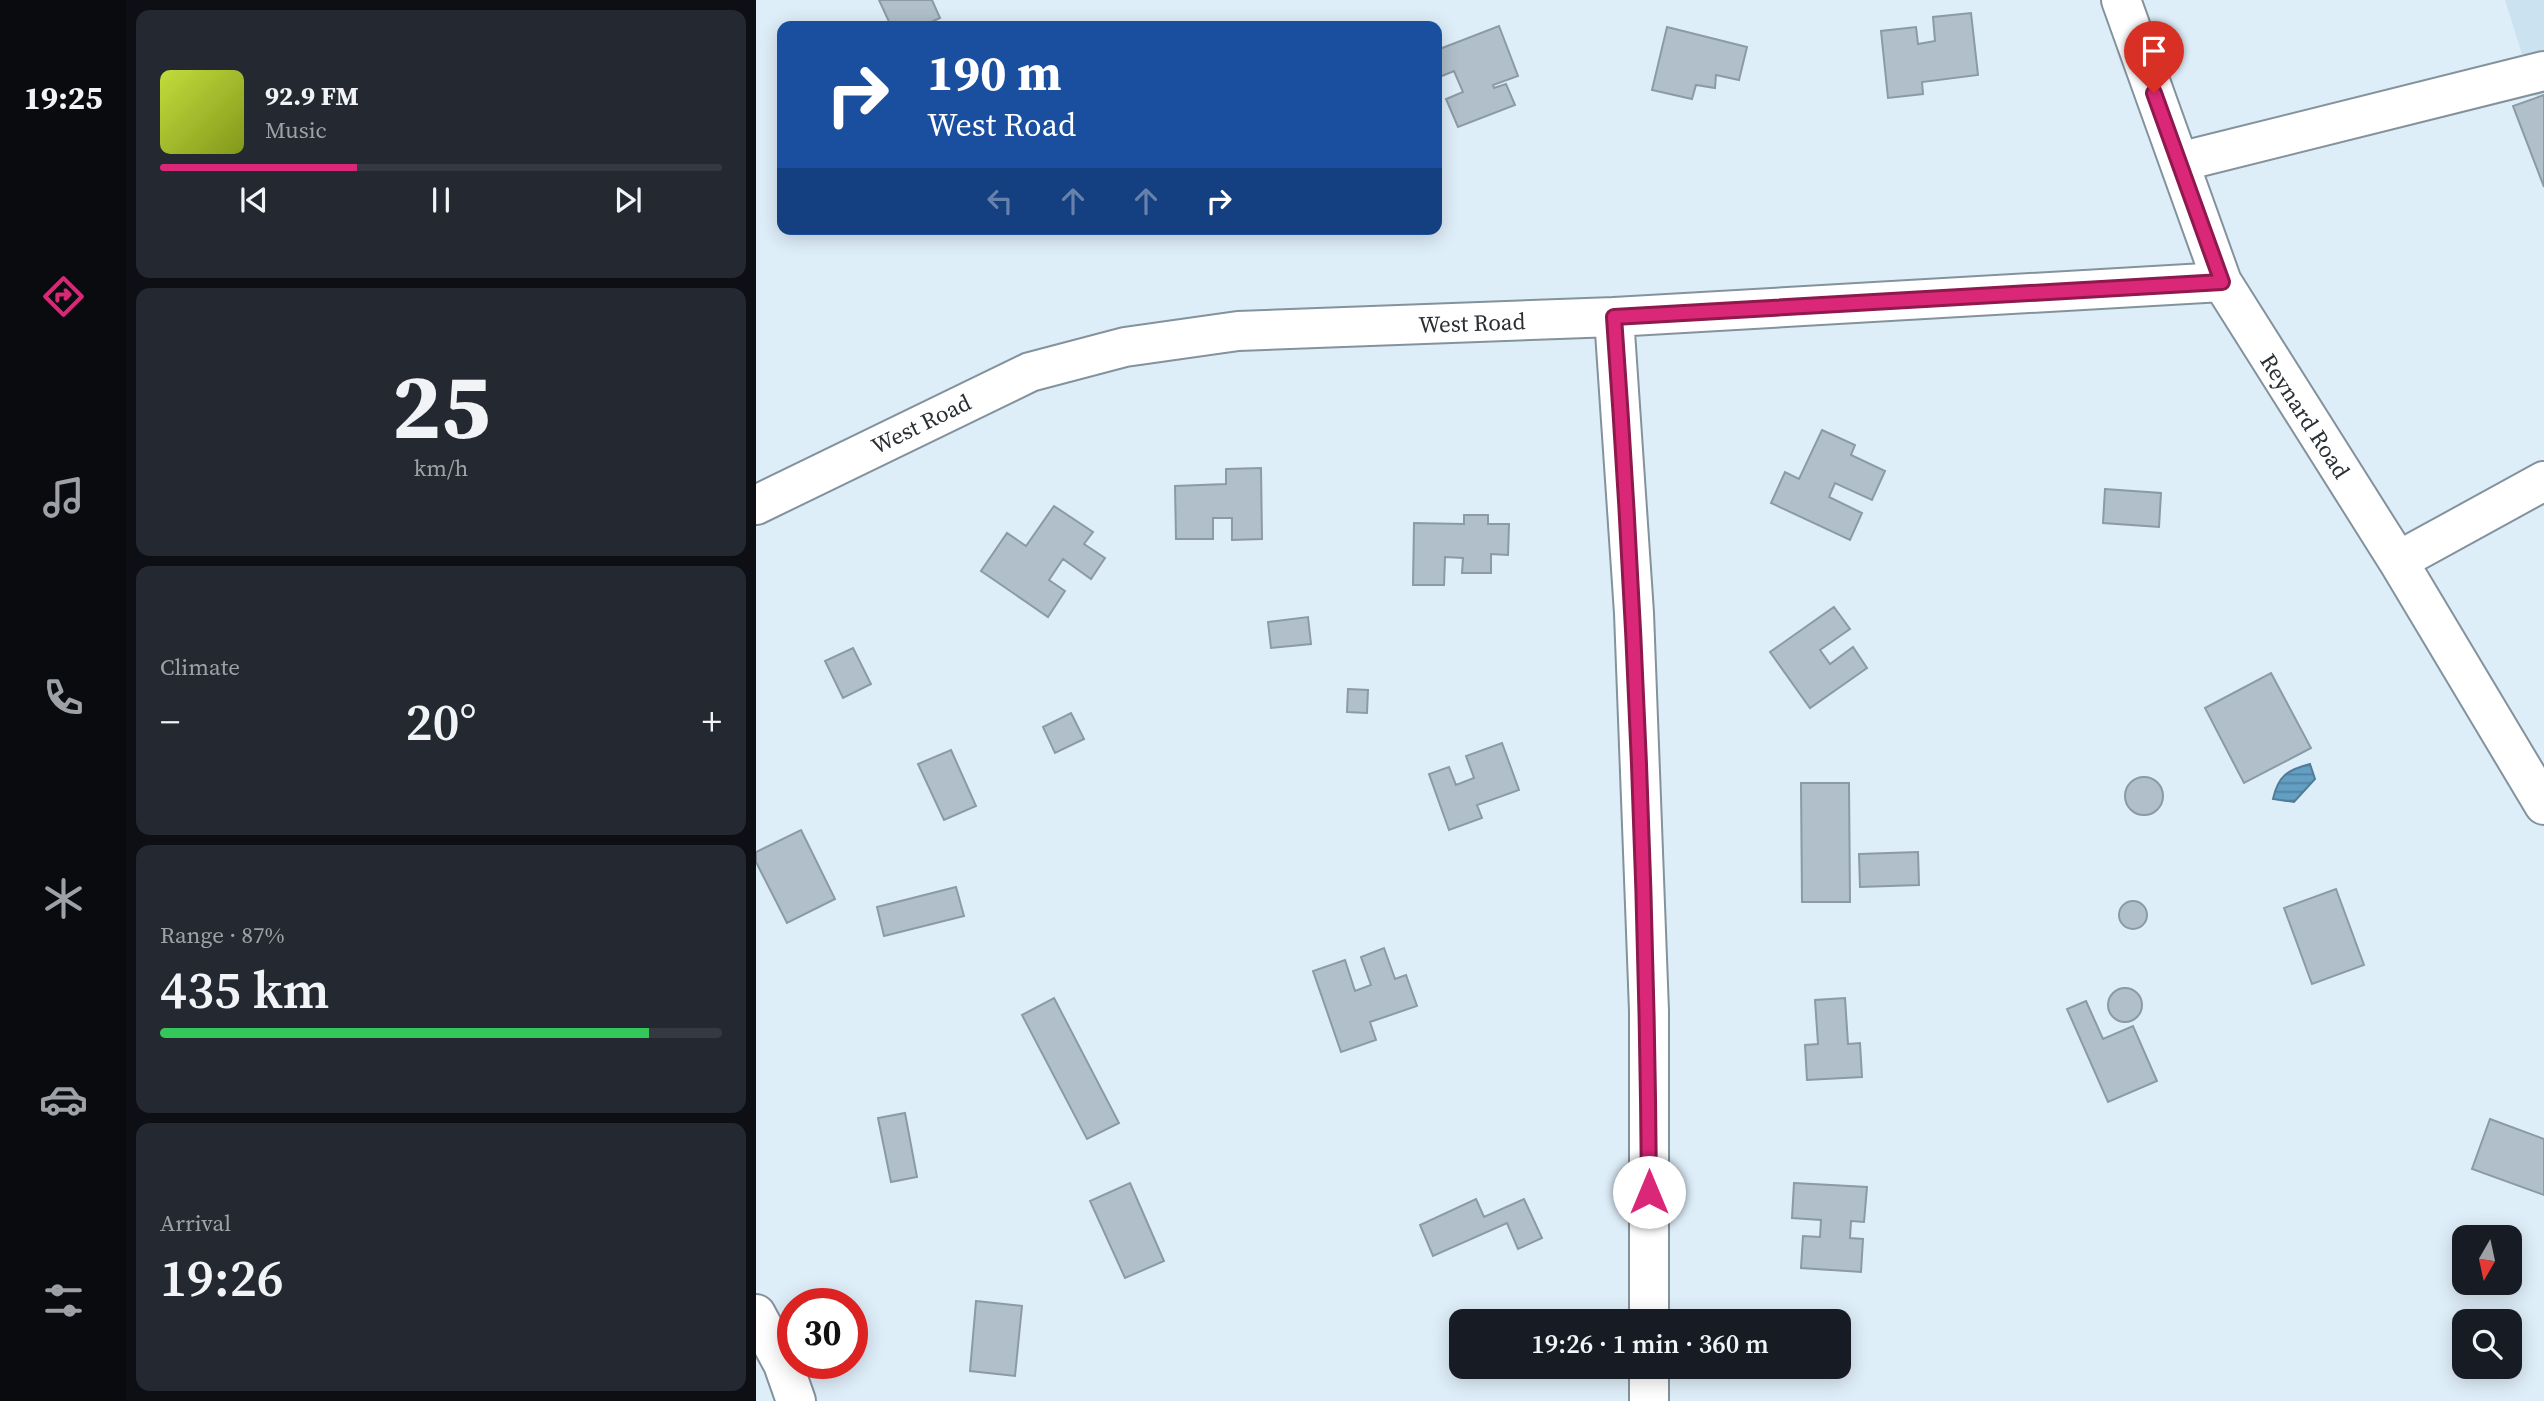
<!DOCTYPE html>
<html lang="en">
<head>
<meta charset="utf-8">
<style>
  body { margin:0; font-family:"Source Serif 4",serif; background:#242831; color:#f1f3f6; height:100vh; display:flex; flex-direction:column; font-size:26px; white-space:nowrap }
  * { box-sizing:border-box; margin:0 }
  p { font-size:23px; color:#9ea1a6 }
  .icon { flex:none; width:38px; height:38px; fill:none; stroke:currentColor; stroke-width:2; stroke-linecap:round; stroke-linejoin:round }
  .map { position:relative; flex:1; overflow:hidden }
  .panel { display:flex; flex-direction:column; gap:10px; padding:10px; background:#0d0f14; width:630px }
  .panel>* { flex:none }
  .banner { position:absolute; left:21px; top:21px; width:665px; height:214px; border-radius:14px; box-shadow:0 4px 18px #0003; background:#1a4fa0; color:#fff; overflow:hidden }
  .needle { width:46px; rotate:189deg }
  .fabs { position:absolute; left:1696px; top:1225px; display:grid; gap:14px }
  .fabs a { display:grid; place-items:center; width:70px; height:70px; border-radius:14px; background:#171b24; box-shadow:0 4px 18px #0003; font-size:35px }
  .speed { position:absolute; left:21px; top:1288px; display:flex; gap:14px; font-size:35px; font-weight:700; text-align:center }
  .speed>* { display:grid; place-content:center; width:91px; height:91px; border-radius:50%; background:#171b24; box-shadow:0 4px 18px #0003; line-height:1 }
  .speed .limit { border:10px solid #d22; background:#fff; color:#111 }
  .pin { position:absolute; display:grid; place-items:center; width:60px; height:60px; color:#fff; margin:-72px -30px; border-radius:50% 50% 50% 0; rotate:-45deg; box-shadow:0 0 7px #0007 }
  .pin .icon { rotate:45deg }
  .me { position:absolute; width:77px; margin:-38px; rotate:0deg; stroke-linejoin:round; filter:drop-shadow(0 0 5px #0008) }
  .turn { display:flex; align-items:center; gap:24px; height:147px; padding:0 35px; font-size:32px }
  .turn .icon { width:91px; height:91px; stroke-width:2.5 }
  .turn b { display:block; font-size:49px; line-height:60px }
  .lanes { display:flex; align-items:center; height:66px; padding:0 35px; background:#0003; justify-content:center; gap:35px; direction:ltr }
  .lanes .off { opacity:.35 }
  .big { font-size:52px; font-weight:600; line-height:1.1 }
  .panel .widget { flex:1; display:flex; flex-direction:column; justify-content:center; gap:10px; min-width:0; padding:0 24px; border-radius:14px; background:#242831 }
  .panel .dial { align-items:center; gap:0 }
  .dial b { font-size:91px; line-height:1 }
  .song { display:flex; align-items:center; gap:21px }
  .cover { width:84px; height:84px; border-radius:10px; background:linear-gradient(135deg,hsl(70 70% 55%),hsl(70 70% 35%)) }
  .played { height:7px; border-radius:4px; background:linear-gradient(90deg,#db2777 35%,#363941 35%) }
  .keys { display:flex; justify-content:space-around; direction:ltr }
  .heat { display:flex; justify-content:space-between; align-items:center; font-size:38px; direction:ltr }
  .charge { height:10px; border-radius:5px; background:linear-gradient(90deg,#34c759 87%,#363941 0) }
  .trip { position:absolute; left:693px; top:1309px; width:402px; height:70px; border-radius:14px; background:#171b24; box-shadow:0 4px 18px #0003; font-weight:600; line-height:70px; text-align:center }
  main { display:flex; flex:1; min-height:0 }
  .tab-bar { display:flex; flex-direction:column; width:126px; justify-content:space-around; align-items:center; background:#090b0e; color:#9ea1a6 }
  .tab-bar .icon { width:49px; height:49px }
  .tab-bar .active { color:#db2777 }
  .tab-bar b { font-size:32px; color:#f1f3f6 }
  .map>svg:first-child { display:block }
  .built { fill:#cbe2f1 }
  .water { fill:url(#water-rules); stroke:#517c98; stroke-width:2 }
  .building { fill:#b0bfca; stroke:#8b9aa4; stroke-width:2 }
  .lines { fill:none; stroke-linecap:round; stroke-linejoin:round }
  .minor-casing { stroke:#83929c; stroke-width:42 }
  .minor { stroke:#fff; stroke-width:38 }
  .route-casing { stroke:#8e194d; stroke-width:18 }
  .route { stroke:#db2777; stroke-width:12 }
  .labels { text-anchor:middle; stroke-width:6; stroke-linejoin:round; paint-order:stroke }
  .street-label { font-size:23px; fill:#282e32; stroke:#fff }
</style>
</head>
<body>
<main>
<nav class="tab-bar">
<b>19:25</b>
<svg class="icon active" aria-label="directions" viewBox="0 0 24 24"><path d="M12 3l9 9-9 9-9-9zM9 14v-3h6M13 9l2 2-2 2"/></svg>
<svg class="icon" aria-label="music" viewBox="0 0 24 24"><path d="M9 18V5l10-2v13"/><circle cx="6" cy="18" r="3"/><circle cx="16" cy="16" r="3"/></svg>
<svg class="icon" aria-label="phone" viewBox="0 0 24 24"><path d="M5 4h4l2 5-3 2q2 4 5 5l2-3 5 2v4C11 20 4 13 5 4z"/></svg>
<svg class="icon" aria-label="climate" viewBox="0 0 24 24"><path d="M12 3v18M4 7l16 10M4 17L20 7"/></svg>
<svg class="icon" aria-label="car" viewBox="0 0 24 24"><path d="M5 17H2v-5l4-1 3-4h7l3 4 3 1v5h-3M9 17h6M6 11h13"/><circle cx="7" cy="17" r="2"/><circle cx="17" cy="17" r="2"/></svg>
<svg class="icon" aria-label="filters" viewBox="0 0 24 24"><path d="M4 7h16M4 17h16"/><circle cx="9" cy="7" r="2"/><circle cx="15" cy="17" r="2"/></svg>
</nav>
<section class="panel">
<div class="widget">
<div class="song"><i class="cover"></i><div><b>92.9 FM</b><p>Music</p></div></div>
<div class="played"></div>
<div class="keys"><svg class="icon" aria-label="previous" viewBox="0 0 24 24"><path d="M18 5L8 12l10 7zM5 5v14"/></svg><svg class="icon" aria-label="pause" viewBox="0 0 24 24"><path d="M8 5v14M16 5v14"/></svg><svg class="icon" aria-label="next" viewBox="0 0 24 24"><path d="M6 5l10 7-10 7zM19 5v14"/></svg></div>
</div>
<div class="widget dial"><b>25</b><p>km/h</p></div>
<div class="widget"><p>Climate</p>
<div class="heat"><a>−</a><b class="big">20°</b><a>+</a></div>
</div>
<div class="widget"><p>Range · 87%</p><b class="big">435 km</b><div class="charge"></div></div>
<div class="widget"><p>Arrival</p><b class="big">19:26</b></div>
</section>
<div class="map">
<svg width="1788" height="1401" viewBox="0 0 1788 1401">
  <defs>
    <pattern id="water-rules" width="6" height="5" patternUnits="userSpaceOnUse" patternTransform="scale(1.75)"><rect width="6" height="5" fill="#639ec3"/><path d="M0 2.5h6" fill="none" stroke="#52819f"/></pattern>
  </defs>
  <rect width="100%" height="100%" fill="#deeef9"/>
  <path class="built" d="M1749 0H1788V98L1779 96Z"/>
  <path class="water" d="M1554 764 1559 779 1538 802 1517 799C1522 776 1531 770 1554 764Z"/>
  <path class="building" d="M123 0H176L184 18 167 26H135Z
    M1215 13 1222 75 1166 82 1167 94 1132 98 1125 31 1160 27 1162 44 1179 41 1177 17Z
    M743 26 762 76 737 85 738 88 750 84 759 105 702 127 690 99 707 92 698 71 681 78V50Z
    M911 27 991 47 983 80 960 75 959 88 940 85 936 99 896 90Z
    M1788 95V187L1757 106Z
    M1066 430 1099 445 1095 455 1129 471 1116 500 1079 483 1073 497 1106 513 1094 540 1015 503 1029 472 1043 479Z
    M505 468 506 539 476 540V518H457V539H420L419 486 470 484V469Z
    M1349 489 1405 493 1403 527 1347 523Z
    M298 506 337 532 328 544 349 558 335 579 307 559 293 580 309 591 292 617 225 571 251 533 270 546Z
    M708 515H732V524H753L752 555 735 554V573H706L707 558 689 557 688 585H657L658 523 708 524Z
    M1078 607 1094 629 1064 650 1074 664 1097 647 1111 668 1054 708 1014 652Z
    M552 617 555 644 515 648 512 622Z
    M97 648 115 684 87 698 69 661Z
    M1515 673 1555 748 1488 783 1449 708Z
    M592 689 612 690 611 713 591 712Z
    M315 713 328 739 299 753 287 727Z
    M746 743 763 790 721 805 726 818 693 830 673 774 693 767 700 785 718 778 710 756Z
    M195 750 220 806 188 820 162 764Z
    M1369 796a19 19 0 1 1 38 0a19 19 0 1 1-38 0Z
    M1045 783H1093L1094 902H1046Z
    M45 830 79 899 31 923 0 862V852Z
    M1162 852 1163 885 1104 887 1103 854Z
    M200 887 208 916 128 936 121 907Z
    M1580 889 1608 965 1556 984 1528 908Z
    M1363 915a14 14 0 1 1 28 0a14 14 0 1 1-28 0Z
    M628 948 639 979 650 975 661 1006 614 1022 620 1040 585 1052 557 971 589 960 599 991 615 985 605 957Z
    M1352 1005a17 17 0 1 1 34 0a17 17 0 1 1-34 0Z
    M298 998 363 1123 331 1139 266 1015Z
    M1089 998 1092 1044 1104 1043 1106 1077 1051 1080 1049 1045 1062 1044 1059 1000Z
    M1330 1001 1347 1039 1377 1026 1401 1081 1352 1102 1311 1009Z
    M149 1113 161 1177 135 1182 122 1118Z
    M1734 1119 1788 1139V1195L1716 1169Z
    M374 1183 408 1261 369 1278 334 1201Z
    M1038 1183 1111 1187 1108 1222 1095 1221 1094 1238 1107 1239 1105 1272 1045 1268 1047 1236 1064 1237 1065 1220 1036 1218Z
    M720 1199 728 1217 768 1199 786 1238 762 1249 751 1223 677 1256 664 1225Z
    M220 1301 266 1306 259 1376 214 1371Z"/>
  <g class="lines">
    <defs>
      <path id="minor" d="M1365 0 1466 282 1642 561 1788 805
        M1423 162 1788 71
        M858 317 878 613 893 1011V1321
        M0 505 274 372 369 347 482 331 858 317 1466 282
        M1642 561 1788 481
        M0 1314 27 1364 40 1401
        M893 1367V1401"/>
    </defs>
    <use href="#minor" class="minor-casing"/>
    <use href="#minor" class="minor"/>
  </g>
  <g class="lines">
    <defs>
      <path id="route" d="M893 1192C891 900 879 609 858 317L1466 282 1398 93"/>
    </defs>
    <use href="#route" class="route-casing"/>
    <use href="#route" class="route"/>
  </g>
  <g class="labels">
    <g class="street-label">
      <text transform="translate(716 323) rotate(-2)" y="8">West Road</text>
      <text transform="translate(1549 416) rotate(57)" y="8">Reynard Road</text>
      <text transform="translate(165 424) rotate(-26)" y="8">West Road</text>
    </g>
  </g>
</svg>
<div class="fabs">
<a><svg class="needle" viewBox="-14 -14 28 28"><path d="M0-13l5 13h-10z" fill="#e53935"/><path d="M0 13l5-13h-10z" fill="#9ea1a6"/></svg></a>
<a><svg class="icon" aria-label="search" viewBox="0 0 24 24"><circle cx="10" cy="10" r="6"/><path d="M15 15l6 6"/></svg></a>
</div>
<div class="speed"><div class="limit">30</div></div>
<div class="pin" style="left:1398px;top:93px;background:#d93025"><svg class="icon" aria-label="arrive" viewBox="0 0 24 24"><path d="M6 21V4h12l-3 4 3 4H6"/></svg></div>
<svg class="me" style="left:893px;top:1192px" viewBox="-20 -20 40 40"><circle r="19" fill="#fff"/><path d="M0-13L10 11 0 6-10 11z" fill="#db2777"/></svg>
<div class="trip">19:26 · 1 min · 360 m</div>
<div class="banner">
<div class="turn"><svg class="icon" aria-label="right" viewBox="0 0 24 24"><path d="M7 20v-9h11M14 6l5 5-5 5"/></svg><div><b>190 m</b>West Road</div></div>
<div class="lanes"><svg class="icon off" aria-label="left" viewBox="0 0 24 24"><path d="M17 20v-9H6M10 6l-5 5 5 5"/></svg><svg class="icon off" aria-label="ahead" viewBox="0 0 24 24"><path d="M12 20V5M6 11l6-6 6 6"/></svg><svg class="icon off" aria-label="ahead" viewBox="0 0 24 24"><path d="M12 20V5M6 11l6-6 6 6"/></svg><svg class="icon" aria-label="right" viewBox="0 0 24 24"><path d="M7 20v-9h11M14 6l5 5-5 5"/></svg></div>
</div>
</div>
</main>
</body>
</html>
